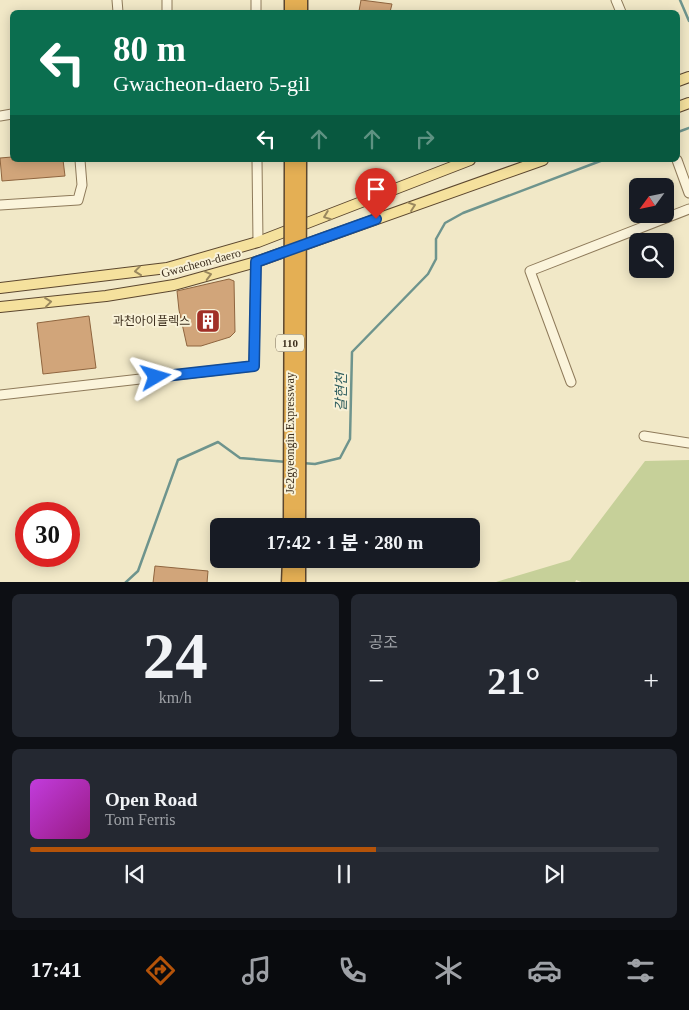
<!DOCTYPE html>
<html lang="ko">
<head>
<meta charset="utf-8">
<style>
  body { margin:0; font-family:"Times New Roman","Noto Sans KR",serif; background:#242831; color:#f1f3f6; height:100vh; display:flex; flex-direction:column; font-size:19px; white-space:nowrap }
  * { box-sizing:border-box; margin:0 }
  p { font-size:16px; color:#9ea1a6 }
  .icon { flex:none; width:28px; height:28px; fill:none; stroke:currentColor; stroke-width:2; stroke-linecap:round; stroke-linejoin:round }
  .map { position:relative; height:582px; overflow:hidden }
  .panel { display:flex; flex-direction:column; gap:12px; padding:12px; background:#0d0f14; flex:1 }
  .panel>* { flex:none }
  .guide { position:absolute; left:10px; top:10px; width:670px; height:152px; border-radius:8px; box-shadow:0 2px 12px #0003; background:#0b6e4f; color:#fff; overflow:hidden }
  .needle { width:32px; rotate:237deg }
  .fabs { position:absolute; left:629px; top:178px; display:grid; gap:10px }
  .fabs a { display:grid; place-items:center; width:45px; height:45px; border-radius:8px; background:#171b24; box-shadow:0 2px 12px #0003; font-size:25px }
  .speed { position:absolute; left:15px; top:502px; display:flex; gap:10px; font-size:25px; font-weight:700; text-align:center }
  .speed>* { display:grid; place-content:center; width:65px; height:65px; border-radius:50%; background:#171b24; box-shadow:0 2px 12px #0003; line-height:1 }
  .speed .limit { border:8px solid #d22; background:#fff; color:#111 }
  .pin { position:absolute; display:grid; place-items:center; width:42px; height:42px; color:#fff; margin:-51px -21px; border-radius:50% 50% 50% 0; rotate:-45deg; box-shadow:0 0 5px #0007 }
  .pin .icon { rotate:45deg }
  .me { position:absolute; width:55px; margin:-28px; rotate:83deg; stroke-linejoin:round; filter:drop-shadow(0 0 4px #0008) }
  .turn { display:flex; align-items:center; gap:18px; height:105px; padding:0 20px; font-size:22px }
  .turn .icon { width:65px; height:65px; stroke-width:2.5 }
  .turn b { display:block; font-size:35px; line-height:42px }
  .lanes { display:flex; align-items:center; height:48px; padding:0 20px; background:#0003; justify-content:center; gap:25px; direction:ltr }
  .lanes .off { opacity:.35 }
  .big { font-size:38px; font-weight:700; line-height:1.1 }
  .panel .widget { flex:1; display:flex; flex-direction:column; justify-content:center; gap:8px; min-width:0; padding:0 18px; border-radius:8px; background:#242831 }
  .panel .dial { align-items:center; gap:0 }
  .dial b { font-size:65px; line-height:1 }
  .song { display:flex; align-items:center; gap:15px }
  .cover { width:60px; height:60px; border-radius:8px; background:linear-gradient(135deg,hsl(290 70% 55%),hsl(310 70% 35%)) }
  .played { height:5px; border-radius:2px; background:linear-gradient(90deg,#b45309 55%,#363941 55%) }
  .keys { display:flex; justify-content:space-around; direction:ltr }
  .heat { display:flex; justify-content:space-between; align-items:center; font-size:28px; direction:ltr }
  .panel .tiles { flex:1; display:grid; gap:12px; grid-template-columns:1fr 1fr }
  .widget:last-child { grid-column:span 2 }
  .trip { position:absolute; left:210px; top:518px; width:270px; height:50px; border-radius:8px; background:#171b24; box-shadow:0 2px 12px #0003; font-weight:700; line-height:50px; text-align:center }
  .tabs { display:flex; height:80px; justify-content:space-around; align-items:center; background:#090b0e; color:#9ea1a6 }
  .tabs .icon { width:35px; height:35px }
  .tabs .current { color:#b45309 }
  .tabs b { font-size:22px; color:#f1f3f6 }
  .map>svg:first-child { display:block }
  .green { fill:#c6d099 }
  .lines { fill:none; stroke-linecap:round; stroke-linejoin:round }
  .stream { stroke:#6e948d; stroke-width:2.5 }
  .building { fill:#d1a57a; stroke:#8f653f }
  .minor-casing { stroke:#8e7a5a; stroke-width:11 }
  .major-casing { stroke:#5c472f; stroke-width:12 }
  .highway-casing { stroke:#5c472f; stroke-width:15 }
  .minor { stroke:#fbf4db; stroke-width:9 }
  .major { stroke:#f5e19d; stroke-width:10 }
  .highway { stroke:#e4af54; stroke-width:12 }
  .highway-bridge-casing { stroke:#5c472f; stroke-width:15; stroke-linecap:butt }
  .highway-bridge { stroke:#e4af54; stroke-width:12 }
  .oneway { stroke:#9a885e }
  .route-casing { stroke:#114b97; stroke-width:12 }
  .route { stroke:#1a73e8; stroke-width:9 }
  .labels { text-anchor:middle; stroke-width:4; stroke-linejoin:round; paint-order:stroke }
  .shield { fill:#f8f1d7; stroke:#766a56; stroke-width:1 }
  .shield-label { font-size:11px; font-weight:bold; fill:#3e301f }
  .street-label { font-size:12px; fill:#3e301f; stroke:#f8f1d7 }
  .poi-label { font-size:12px; fill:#3e301f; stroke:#f8f1d7; text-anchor:end }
  .water-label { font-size:14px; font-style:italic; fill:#2e5d5e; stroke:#f8f1d7 }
</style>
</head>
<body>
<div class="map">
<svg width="689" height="583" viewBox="0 0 689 583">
  <rect width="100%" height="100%" fill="#f1e8c7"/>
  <path class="green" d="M689 460V582L584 583 576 580 575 583 496 582 570 560 645 461Z"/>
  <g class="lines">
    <path class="stream" d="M680 0 689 21
      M678 132 689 128
      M302 463 315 464 340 458 350 439 352 352 428 274 436 259V239L445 223 463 213 603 160
      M125 583 138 571 178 460 218 442 240 458 287 462"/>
  </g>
  <path class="building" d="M361 0 392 4 390 12 359 11Z
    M12 157V160H63L65 176 2 181 0 158Z
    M229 279 234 281 235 332 230 337 201 346H187L179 310 177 291Z
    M89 316 96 368 43 374 37 323Z
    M155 566 208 571 207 583H153Z"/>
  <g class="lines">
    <defs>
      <path id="minor" d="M117 0 118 12
        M167 0V12
        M256 0V12
        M616 0 621 12
        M0 116 12 114
        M257 160 258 242
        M677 160 689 193
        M0 205 78 200 82 185 80 160
        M571 382 530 271 689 209
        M0 395 254 366 256 262
        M644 436 689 443"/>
      <path id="major" d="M678 81 689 77
        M678 107 689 103
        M0 288 167 268 258 242 470 160
        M0 307 106 296 174 285 256 262 543 160"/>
      <path id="highway" d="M291 0V12
        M301 12V0
        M288 583 289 559
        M299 583V559"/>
    </defs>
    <use href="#minor" class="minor-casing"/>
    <use href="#major" class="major-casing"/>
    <use href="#highway" class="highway-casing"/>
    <use href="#minor" class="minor"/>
    <use href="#major" class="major"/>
    <use href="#highway" class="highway"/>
    <defs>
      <path id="highway-bridge" d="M290 526 291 160
        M299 526 300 160"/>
    </defs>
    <use href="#highway-bridge" class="highway-bridge-casing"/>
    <use href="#highway-bridge" class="highway-bridge"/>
  </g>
  <defs><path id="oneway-chevron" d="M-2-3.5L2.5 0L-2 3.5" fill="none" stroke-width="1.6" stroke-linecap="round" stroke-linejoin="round" transform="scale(1.25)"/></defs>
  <g class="oneway">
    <use href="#oneway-chevron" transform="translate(412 206) rotate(-19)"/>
    <use href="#oneway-chevron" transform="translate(327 216) rotate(159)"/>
    <use href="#oneway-chevron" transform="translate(138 271) rotate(173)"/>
    <use href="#oneway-chevron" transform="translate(208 275) rotate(-15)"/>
    <use href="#oneway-chevron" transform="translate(48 302) rotate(-7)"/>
  </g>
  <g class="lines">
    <defs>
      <path id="route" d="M156 377 254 366 256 262 376 219"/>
    </defs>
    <use href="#route" class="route-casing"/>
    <use href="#route" class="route"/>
  </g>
  <defs>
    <symbol id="building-square" viewBox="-11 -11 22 22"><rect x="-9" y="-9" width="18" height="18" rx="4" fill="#a12f27" stroke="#f8f1d7"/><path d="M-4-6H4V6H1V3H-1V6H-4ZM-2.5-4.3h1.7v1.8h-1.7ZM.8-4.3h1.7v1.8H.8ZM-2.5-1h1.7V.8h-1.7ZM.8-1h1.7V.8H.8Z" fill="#fff"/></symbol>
  </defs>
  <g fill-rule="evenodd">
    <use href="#building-square" x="194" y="307" width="28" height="28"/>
  </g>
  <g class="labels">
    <rect class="shield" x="276" y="334.5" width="28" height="17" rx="4"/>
    <g class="shield-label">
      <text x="290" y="347">110</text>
    </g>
    <g class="street-label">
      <text transform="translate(201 263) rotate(-15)" y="4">Gwacheon-daero</text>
      <text transform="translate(290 433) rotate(-90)" y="4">Je2gyeongin Expressway</text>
    </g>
    <g class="poi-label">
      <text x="190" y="325">과천아이플렉스</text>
    </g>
    <g class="water-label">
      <text transform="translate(341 392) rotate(-89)" y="5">갈현천</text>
    </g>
  </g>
</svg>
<div class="fabs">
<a><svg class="needle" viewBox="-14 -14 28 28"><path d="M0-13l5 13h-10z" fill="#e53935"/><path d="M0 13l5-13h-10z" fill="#9ea1a6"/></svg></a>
<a><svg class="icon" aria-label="search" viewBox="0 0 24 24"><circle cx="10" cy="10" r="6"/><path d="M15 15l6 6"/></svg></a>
</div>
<div class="speed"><div class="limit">30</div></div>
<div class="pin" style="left:376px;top:219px;background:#d93025"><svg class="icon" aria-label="arrive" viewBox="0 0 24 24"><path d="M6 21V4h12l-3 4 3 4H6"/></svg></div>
<svg class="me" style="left:156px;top:377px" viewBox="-20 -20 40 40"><path d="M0-17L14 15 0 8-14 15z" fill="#1a73e8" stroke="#fff" stroke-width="4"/></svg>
<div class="trip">17:42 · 1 분 · 280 m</div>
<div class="guide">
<div class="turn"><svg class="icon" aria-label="left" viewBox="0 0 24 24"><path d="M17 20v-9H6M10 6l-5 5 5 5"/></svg><div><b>80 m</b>Gwacheon-daero 5-gil</div></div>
<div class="lanes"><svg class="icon" aria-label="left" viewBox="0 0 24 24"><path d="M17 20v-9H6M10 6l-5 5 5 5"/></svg><svg class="icon off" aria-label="ahead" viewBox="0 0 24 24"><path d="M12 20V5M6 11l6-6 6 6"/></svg><svg class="icon off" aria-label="ahead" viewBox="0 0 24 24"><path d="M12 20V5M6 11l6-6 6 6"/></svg><svg class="icon off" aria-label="right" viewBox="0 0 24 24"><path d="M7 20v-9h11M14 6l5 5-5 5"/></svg></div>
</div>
</div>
<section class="panel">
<div class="tiles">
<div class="widget dial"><b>24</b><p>km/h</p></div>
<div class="widget"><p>공조</p>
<div class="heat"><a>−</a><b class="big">21°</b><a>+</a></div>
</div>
<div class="widget">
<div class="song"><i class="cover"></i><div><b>Open Road</b><p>Tom Ferris</p></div></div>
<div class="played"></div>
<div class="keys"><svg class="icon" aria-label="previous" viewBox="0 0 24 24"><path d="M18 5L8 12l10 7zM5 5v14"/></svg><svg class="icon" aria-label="pause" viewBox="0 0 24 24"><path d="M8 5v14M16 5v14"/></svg><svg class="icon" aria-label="next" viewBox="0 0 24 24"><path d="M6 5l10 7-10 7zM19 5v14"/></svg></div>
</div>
</div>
</section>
<nav class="tabs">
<b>17:41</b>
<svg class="icon current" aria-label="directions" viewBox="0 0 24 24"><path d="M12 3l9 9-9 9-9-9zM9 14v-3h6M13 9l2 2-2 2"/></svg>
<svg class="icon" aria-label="music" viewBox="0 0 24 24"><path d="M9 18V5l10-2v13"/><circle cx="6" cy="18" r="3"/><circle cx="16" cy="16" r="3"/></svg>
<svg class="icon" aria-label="phone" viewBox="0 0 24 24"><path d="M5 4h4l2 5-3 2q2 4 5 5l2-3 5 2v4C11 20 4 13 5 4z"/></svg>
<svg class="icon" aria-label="climate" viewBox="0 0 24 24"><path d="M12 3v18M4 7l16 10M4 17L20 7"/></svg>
<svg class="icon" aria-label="car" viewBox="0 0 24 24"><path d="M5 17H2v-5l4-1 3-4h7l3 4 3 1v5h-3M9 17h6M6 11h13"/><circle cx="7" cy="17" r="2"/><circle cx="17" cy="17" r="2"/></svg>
<svg class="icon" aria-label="filters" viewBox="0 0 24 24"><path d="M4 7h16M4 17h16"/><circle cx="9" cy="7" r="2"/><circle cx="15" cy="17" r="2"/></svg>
</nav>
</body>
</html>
